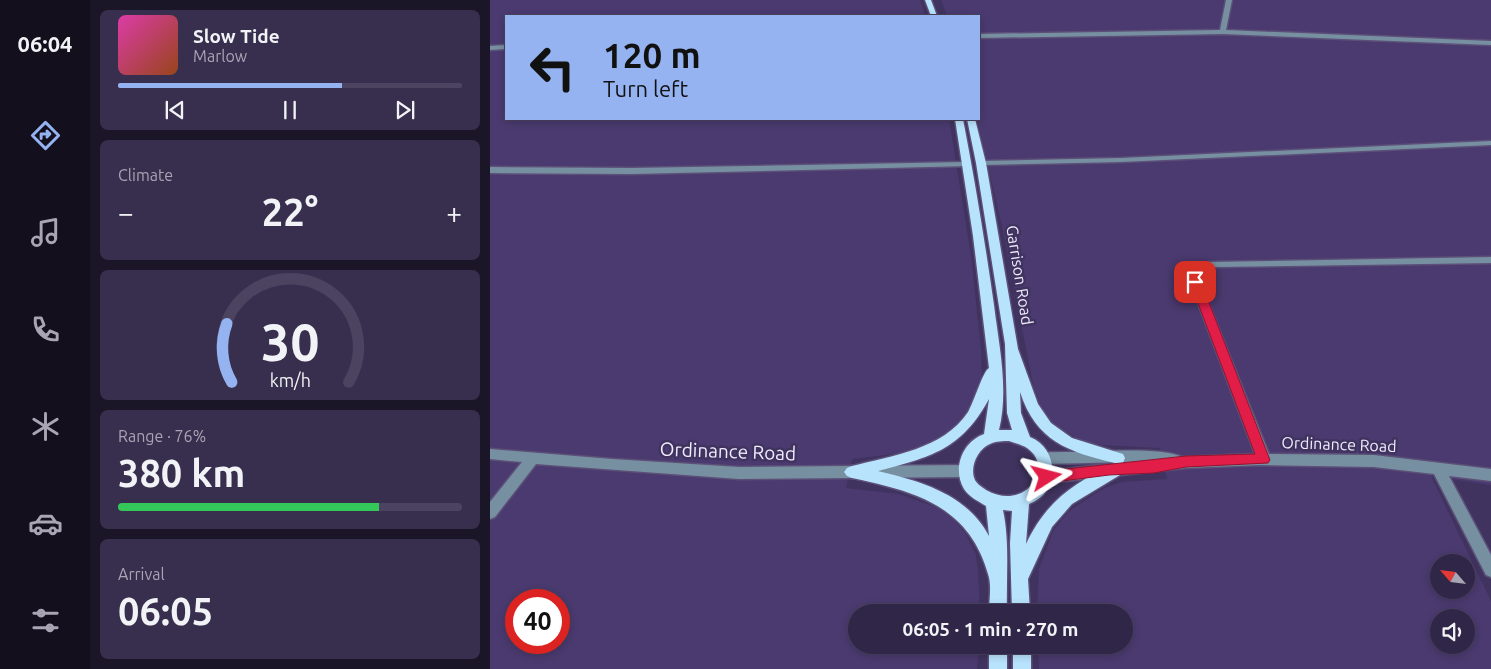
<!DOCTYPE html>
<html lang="en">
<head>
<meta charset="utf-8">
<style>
  body { margin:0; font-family:Ubuntu,sans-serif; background:#382e4e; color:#f1f3f6; height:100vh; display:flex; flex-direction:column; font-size:19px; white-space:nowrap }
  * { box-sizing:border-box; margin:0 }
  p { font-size:16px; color:#a8a5b4 }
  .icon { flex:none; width:28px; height:28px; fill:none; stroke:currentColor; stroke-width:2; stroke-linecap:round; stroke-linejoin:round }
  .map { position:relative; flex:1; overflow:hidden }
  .drawer { display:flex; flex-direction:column; gap:10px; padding:10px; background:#1a1527; width:400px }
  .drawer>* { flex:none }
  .top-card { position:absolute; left:15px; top:15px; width:475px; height:105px; border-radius:0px; box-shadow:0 2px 8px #0003,0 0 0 1px #4b4360; background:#95b2f1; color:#111; overflow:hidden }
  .needle { width:32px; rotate:298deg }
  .fabs { position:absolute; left:940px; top:554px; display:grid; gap:10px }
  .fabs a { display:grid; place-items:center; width:45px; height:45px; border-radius:50%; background:#302647; box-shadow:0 2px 8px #0003,0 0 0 1px #4b4360; font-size:25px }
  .speed { position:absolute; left:15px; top:589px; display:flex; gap:10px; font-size:25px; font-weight:700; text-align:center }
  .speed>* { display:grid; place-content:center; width:65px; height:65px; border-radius:50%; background:#302647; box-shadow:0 2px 8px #0003,0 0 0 1px #4b4360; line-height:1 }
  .speed .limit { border:8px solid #d22; background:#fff; color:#111 }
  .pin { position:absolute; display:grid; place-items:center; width:42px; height:42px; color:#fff; margin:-21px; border-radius:10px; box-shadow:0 2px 8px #0006 }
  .me { position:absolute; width:55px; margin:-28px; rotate:81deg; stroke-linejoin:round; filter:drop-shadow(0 0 4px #0008) }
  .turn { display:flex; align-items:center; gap:18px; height:105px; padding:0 15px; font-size:22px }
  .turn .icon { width:65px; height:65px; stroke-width:2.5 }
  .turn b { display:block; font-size:35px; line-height:42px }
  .big { font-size:38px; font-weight:700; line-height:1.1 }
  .drawer .tile { flex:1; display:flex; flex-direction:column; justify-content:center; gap:8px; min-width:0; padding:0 18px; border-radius:8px; background:#382e4e }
  .drawer .dial { align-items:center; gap:0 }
  .dial svg { height:130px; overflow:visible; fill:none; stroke:#4b4360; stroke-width:7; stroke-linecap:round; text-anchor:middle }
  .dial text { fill:#f1f3f6; stroke:none }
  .song { display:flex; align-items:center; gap:15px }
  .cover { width:60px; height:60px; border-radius:8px; background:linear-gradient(135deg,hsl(320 70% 55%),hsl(20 70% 35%)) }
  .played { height:5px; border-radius:2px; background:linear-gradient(90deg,#95b2f1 65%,#4b4360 65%) }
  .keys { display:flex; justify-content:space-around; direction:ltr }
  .heat { display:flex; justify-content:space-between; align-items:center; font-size:28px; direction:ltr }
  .charge { height:8px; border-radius:4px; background:linear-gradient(90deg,#34c759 76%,#4b4360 0) }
  .trip { position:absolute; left:358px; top:604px; width:285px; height:50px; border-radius:25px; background:#302647; box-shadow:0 2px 8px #0003,0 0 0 1px #4b4360; font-weight:700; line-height:50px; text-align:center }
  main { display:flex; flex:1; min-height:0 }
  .dock { display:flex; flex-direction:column; width:90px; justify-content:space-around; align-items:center; background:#130f1c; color:#a8a5b4 }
  .dock .icon { width:35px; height:35px }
  .dock .on { color:#95b2f1 }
  .dock b { font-size:22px; color:#f1f3f6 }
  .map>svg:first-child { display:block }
  .built { fill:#4a3a6f; fill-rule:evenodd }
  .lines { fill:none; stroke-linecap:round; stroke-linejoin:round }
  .minor-casing { stroke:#5c5078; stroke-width:3 }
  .major-casing { stroke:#5c5078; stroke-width:3 }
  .minor { fill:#7790a1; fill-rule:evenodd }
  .major { fill:#b8e3fd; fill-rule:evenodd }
  .route { fill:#e11d48; stroke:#92132f }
  .labels { text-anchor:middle; stroke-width:5; stroke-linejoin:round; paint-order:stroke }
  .street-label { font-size:16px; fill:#eeebfc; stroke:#40335f }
  .near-street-label { font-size:19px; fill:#eeebfc; stroke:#40335f }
</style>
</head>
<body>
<main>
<nav class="dock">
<b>06:04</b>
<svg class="icon on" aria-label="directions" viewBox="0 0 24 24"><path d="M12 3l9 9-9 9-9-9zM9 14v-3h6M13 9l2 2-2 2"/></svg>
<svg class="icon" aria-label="music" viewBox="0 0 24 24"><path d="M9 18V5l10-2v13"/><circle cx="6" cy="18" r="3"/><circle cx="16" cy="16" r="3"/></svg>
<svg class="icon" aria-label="phone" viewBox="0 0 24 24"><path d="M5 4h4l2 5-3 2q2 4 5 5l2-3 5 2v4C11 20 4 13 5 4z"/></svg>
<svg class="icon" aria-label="climate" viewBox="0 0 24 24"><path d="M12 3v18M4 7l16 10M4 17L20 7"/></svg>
<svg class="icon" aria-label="car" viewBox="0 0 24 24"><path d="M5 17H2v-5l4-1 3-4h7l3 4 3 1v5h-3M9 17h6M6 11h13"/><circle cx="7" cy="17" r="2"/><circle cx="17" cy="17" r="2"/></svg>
<svg class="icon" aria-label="filters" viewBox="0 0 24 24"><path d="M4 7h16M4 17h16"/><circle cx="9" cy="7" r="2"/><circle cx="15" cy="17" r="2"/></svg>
</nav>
<section class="drawer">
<div class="tile">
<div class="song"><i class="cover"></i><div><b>Slow Tide</b><p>Marlow</p></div></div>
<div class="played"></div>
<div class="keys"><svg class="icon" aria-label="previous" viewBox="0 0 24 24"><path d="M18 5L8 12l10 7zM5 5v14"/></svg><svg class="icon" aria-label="pause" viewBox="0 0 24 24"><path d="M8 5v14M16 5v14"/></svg><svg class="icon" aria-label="next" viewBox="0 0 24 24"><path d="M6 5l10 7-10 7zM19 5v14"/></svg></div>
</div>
<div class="tile"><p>Climate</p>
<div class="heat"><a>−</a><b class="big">22°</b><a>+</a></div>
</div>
<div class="tile dial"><svg viewBox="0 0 100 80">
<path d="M14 69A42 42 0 1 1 86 69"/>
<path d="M14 69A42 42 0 0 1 11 33" stroke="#95b2f1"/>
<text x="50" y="56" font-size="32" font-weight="700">30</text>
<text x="50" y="72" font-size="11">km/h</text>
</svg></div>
<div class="tile"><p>Range · 76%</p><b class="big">380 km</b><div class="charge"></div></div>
<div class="tile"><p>Arrival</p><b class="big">06:05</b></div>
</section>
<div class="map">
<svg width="1001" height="669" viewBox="0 0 1001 669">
  <rect width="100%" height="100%" fill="#40335f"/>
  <path class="built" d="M0 0H430L435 16H16V119H459L481 256 491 350 492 378 487 395 479 412 467 425 444 442 419 452 362 459 356 488 409 494 448 508 462 518 475 533 486 555 488 571 490 612H366V645H489L487 669H0ZM26 600H69V642H26Z
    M451 0H1001V485L941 476 1001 601V669H549L548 645H634V612H547L549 569 563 531 579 511 614 488 632 482 677 479 670 448 612 445 594 442 562 424 552 411 543 384 512 226 487 119 489 16H457ZM949 562H976V590H949ZM949 618H976V645H949Z"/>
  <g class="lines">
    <defs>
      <path id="minor" d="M736 0H742L736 30 1001 41V45L733 34 489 38V34L730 30Z
        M16 45V49L0 50V46Z
        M1001 141V145L631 162 491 165 487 163 491 161 631 158Z
        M477 162 481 164 480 166 142 174 0 173V167L142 168Z
        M1001 257V263L725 267 714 273 710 282 779 454 884 455 1001 469V481L959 476 1001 555V577L996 575 944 474 884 467 769 465 696 468 557 483 552 481 550 477 552 473 557 471 640 462 554 464 549 462 547 458 549 454 554 452C585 454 669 445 692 457L765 454 700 282 706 269 719 262Z
        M0 449 122 459 249 467 476 465 481 467 483 471 481 475 476 477 249 479 46 464 5 517 0 519V502L32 462 0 459Z"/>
      <path id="major" d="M435 0H441L447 16H441Z
        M465 119H473C485 181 495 242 504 305 509 346 519 389 509 430H522L517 413 515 344 486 163 477 119H485L496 163 528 349 548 404 561 423 582 438 633 454 635 458 633 463 638 468 635 472 582 504 562 527 538 579 540 612H522L520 543 522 511 513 510C520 543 516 579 517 612H499C499 600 502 585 498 574 483 521 447 499 396 486 385 483 373 480 362 478L357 476 354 472 357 468 362 466C401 456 454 449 478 412 484 402 493 371 499 368L483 236ZM530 392C546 441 578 452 625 463 583 484 557 500 536 544L539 504C570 493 570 449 540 437L531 413ZM499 399 494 434C472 442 462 469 474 489 479 497 488 501 496 506L499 536C477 494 430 481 388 471 441 457 471 450 499 399ZM519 441C525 443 532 445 537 448 566 468 535 512 496 490 492 487 487 484 485 480 479 467 488 449 500 444 506 441 513 441 519 441Z
        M499 645H517V669H499Z
        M523 645H541V669H523Z"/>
    </defs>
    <use href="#minor" class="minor-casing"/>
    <use href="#major" class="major-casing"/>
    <use href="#minor" class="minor"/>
    <use href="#major" class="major"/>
  </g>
  <path class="route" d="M705 279 711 282 780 460 778 463 696 467 664 473 619 475 557 483 552 481 550 477 552 473 557 471 696 456 765 454 700 282Z"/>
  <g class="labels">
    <g class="street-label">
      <text transform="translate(530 275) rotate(81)" y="6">Garrison Road</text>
      <text transform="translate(849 444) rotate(2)" y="6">Ordinance Road</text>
    </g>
    <g class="near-street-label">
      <text transform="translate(238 451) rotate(2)" y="7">Ordinance Road</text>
    </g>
  </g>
</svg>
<div class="fabs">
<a><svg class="needle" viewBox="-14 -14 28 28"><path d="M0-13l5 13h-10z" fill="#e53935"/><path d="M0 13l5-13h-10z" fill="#a8a5b4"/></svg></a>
<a><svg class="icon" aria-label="sound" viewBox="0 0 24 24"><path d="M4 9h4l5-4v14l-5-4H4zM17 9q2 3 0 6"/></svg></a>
</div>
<div class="speed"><div class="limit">40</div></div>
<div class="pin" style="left:705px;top:282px;background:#d93025"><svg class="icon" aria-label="arrive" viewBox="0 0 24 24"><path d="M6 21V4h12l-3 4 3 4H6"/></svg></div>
<svg class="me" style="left:557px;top:477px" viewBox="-20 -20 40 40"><path d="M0-17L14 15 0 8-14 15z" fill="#e11d48" stroke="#fff" stroke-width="4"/></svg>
<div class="trip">06:05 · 1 min · 270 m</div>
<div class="top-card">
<div class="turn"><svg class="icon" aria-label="left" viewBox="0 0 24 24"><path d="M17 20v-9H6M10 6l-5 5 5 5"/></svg><div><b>120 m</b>Turn left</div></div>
</div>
</div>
</main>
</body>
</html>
